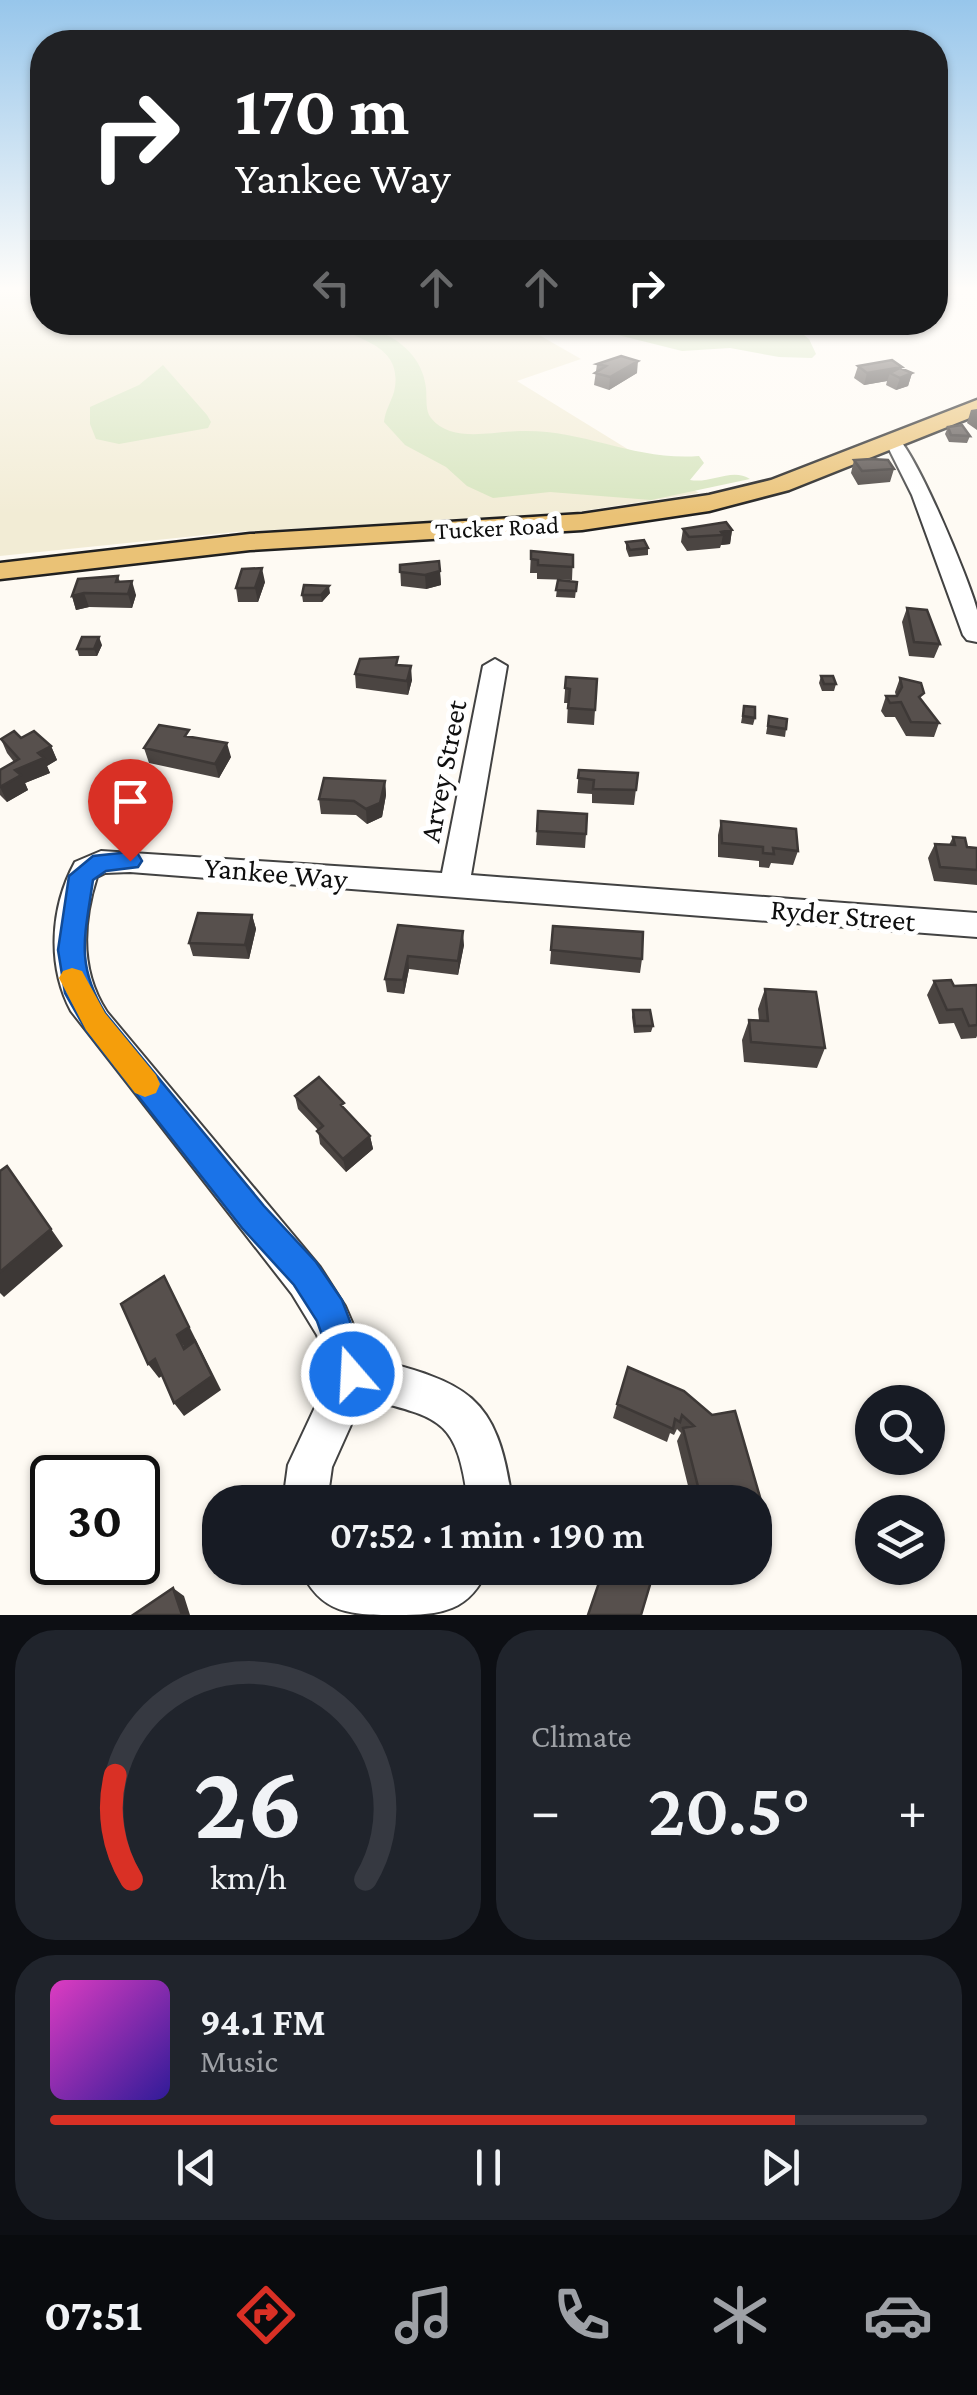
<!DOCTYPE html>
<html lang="en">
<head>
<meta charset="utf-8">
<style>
  body { margin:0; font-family:"Crimson Pro",serif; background:#20242c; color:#f1f3f6; height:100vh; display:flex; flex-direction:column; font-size:38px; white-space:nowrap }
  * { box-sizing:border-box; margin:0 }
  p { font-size:32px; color:#9ea1a6 }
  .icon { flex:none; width:55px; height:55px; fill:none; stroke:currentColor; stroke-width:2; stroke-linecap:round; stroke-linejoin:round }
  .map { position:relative; height:1615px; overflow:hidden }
  .sheet { display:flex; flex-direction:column; gap:15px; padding:15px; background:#0d0f14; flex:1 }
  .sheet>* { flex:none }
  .top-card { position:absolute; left:30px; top:30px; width:918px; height:305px; border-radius:40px; box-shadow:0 2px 8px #0004; background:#202124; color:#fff; overflow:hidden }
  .fabs { position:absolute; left:855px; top:1385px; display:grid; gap:20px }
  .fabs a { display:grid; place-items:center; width:90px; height:90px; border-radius:50%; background:#171b24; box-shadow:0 2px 8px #0004; font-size:50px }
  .speed { position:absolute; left:30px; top:1455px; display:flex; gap:20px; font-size:50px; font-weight:700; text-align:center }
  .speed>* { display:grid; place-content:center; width:130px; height:130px; border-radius:50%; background:#171b24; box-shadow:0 2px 8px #0004; line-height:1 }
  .speed .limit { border:5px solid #111; border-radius:15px; background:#fff; color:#111 }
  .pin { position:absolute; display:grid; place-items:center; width:85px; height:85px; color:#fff; margin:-102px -42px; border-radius:50% 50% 50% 0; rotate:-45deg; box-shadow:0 0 10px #0007 }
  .pin .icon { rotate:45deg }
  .me { position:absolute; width:110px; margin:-55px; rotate:341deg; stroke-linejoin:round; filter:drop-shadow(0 0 8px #0008) }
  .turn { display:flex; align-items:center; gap:35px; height:210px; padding:0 40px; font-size:45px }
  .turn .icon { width:130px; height:130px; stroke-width:2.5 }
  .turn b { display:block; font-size:70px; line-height:85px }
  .lanes { display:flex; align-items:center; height:95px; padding:0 40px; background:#0003; justify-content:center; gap:50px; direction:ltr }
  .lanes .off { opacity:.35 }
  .big { font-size:75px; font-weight:600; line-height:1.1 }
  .sheet .tile { flex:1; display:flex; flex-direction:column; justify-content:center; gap:15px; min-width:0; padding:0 35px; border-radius:40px; background:#20242c }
  .sheet .dial { align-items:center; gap:0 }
  .dial svg { height:260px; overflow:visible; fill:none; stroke:#363941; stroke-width:7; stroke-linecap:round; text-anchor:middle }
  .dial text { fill:#f1f3f6; stroke:none }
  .song { display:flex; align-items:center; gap:30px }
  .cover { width:120px; height:120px; border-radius:15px; background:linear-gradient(135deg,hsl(310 70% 55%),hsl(250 70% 35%)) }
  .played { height:10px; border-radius:5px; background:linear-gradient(90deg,#d93025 85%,#363941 85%) }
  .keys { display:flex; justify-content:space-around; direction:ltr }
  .heat { display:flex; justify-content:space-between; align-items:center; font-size:55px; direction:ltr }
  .sheet .tiles { flex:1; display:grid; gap:15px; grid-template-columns:1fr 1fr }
  .tile:last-child { grid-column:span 2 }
  .trip { position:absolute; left:202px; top:1485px; width:570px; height:100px; border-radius:40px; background:#171b24; box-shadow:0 2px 8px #0004; font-weight:600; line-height:100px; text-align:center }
  .dock { display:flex; height:160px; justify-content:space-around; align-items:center; background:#090b0e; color:#9ea1a6 }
  .dock .icon { width:70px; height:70px }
  .dock .current { color:#d93025 }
  .dock b { font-size:45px; color:#f1f3f6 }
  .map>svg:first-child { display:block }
  .farmland { fill:#f2ecd5 }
  .green { fill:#d7e5bf }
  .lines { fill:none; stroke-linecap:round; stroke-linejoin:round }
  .minor-casing { stroke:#424242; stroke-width:4 }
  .major-casing { stroke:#202020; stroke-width:5 }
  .minor { fill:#fff; fill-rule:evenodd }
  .major { fill:#eac276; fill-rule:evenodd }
  .wall { fill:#4b4542 }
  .shaded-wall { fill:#3d3836 }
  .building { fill:#57504d; stroke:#3d3836; stroke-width:2.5 }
  .route { fill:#1a73e8; stroke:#114b97; stroke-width:2.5 }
  .slow { fill:#f59e0b }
  .labels { text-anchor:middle; stroke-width:10; stroke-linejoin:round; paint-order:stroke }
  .far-street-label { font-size:25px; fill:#0f0f0f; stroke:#fff }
  .street-label { font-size:30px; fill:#0f0f0f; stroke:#fff }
</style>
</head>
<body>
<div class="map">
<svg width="977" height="1615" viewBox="0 0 977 1615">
  <rect width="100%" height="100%" fill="#fefaf3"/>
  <path class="farmland" d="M0 289H42V322L518 323 581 359 517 381 699 493 570 513 235 532 0 556Z"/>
  <path class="green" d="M330 323H371L375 330C401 339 423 359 426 388 427 398 425 411 431 418 452 445 498 430 526 431 588 431 636 461 699 456L704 463 690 480C711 484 732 467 750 479L651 500 550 492 493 498 467 486 446 467 405 445 384 422C385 411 391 402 394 392 405 344 357 341 330 323Z
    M585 323H789L809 339 816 354 812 358 779 357 730 348 682 351 606 332Z
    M163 365 207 415 211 422 208 428 119 444 96 439 90 424V407L139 385Z"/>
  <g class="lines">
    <defs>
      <path id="minor" d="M893 434C912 441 971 584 977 610 977 620 977 632 977 642L967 640 963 635 912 495 884 439Z
        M495 659 507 666 471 875 977 913V937L130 872 105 873 97 877C82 924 80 971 107 1012L320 1267 345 1306 367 1357C466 1383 498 1393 512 1502H468C457 1418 441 1418 363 1398L332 1467 327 1502H283L288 1465 331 1373 317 1335 292 1294 71 1011C47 966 50 908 75 862L101 851 442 873 483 666Z
        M300 1568H356L374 1577 393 1579 413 1577 431 1568H488C470 1612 440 1615 398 1615 352 1615 320 1615 300 1568Z"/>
      <path id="major" d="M977 400V415L789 490 709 511 582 530 250 550 0 579V563L250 534 582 514 709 495 771 480Z"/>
    </defs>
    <use href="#minor" class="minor-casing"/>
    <use href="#major" class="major-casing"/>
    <use href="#minor" class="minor"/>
    <use href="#major" class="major"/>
  </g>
  <path class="wall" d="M597 364 637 373 609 390 594 385Z
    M858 366 902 369 912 373 908 386 896 390 886 385 887 381 864 385 854 378Z
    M977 409V430L967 423 971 410Z
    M948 427 970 436 967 443 949 442 945 434Z
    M854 460 894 469 890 482 858 485 851 473Z
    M683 529 732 530 730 544 721 545 720 548 687 551 681 542Z
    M626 542 648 548V555L629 557 626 549Z
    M531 551 573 555 572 580 537 579V573H530Z
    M439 561 441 585 426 589 401 586 400 565Z
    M118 576 120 582 136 595 132 608 89 607 76 610 72 596Z
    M558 580 577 582 575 598 556 597Z
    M265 582 258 602H238L236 588Z
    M330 593 322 602H303L302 595Z
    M907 608 940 644 934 658 909 656 902 622Z
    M102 645 97 656H79L77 649Z
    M398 665 412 680 408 695 356 688 355 674Z
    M821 676 836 684 834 691H822L819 683Z
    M566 677 597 679 594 725 567 723 568 703H564Z
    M900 678 921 699 939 723 934 737 906 736 895 717H885L881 711 886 696H896L895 692Z
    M744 706 755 718 753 725 741 723Z
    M769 716 786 729 785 737 766 734Z
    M191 737 231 757 219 778 149 763 144 748Z
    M21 738 51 746 57 760 47 766 50 773 25 783 28 790 7 802 0 795V770L14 762 7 753 1 739Z
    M579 770 638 773 634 805 592 803V794L577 793Z
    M385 781 386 795 382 817 367 824 356 815 321 814 319 799Z
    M538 811 586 834 585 848 536 845Z
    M721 821 798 851 793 865 771 863 769 868 759 867V861L718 857V835Z
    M953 837 967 847 977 848V885L934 881 928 858 935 844 949 845Z
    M252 915 256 929 249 959 193 956 189 943Z
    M398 925 464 945 458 975 409 969 404 994 387 992 385 979Z
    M553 926 642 959 640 973 550 964Z
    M934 981 954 986 977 985V1036L976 1038 961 1039 954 1023 939 1024 927 995Z
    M765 989 825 1048 817 1068 744 1062 742 1040 749 1020H759L758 1009Z
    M633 1010 653 1026 651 1032 634 1033 632 1017Z
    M295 1096 345 1110 370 1136 373 1149 346 1172 320 1144 318 1130 298 1109Z
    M628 1367 684 1391 762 1504 755 1512V1502H692L677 1441 681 1433 677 1429 674 1435 670 1433 667 1442 613 1418Z"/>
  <path class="shaded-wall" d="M638 361 637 373 609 390 610 377Z
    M902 367 899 378 890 373 887 381 864 385 867 373Z
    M912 373 908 386 896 390 900 378Z
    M732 530 730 544 721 545 723 535 721 532Z
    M262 568 265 582 258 602 255 588Z
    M440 571 441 585 426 589 425 575Z
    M132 581 136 595 132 608 128 594Z
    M329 586 330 593 322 602 321 595Z
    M84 593 89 607 76 610 72 596Z
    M99 637 102 645 97 656 94 649Z
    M411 666 412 680 408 695 407 681Z
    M227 743 231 757 219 778 215 764Z
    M51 746 57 760 47 766 50 773 25 783 28 790 7 802 0 787 15 770Z
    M385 781 386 795 382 817 367 824 366 809Z
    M252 915 256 929 249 959 245 945Z
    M463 931 464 945 458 975V961Z
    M408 956 409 969 404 994 403 980Z
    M370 1136 373 1149 346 1172 343 1159Z
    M7 1166 63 1246 4 1297 0 1293V1272Z
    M164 1276 221 1390 184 1416 174 1403 194 1364 177 1335Z
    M155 1359 165 1374 159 1378 148 1364Z
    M173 1588 184 1596 190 1615H182Z"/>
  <path class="building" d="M621 356 638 361 610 377 595 373 606 366 597 364Z
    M892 360 902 367 867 373 858 366Z
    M900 368 912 373 900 378 890 373Z
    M962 425 970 436 951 435 948 427Z
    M871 459 888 460 894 469 862 471 854 460Z
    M726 522 732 530 721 532 723 535 689 537 683 529Z
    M644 540 648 548 630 550 626 542Z
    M531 551 573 555V567L538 565V560L531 559Z
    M439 561 440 571 425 575 400 572V565Z
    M262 568 255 588H236L242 569Z
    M118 576 116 582 132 581 128 594 84 593 72 596 78 579Z
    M558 580 577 582 576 591 556 590Z
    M304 585 329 586 321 595H302Z
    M907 608 927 610 940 644 914 642Z
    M82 637H99L94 649H77Z
    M398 657 396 665 411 666 407 681 355 674 360 659Z
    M821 676H833L836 684H824Z
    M566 677 597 679 595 710 568 708 570 689 565 688Z
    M900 678 921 683 924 693 919 697 939 723 911 722 901 702 890 703 886 696H897L902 687Z
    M744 706 755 707V718L743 716Z
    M769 716 787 719 786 729 768 726Z
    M159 725 189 730 185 736 227 743 215 764 144 748Z
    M14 731 21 738 34 731 51 746 38 753 44 758 15 770 21 775 0 787V770L19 759 1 739Z
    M579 770 638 773 636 790 593 789 594 780 578 778Z
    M324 778 385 781 380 803 366 809 354 801 319 799Z
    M538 811 587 814 586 834 537 831Z
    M721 821 796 829 798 851 773 848 774 854 763 853V847L722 843Z
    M953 837 965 838 967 847 977 848V870L940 867 935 844 955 845Z
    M198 913 252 915 245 945 189 943Z
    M398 925 463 931 458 961 408 956 403 980 385 979Z
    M553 926 643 932 642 959 551 950Z
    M951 980 954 986 977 985V1025L969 1026 962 1009 947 1010 934 981Z
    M765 989 816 992 825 1048 751 1042 749 1020 768 1021Z
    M633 1010H650L653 1026H635Z
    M319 1077 344 1103 341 1105 370 1136 343 1159 317 1131 323 1126 295 1096Z
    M7 1166 51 1229 0 1272V1171Z
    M164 1276 189 1327 177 1335 184 1349 195 1341 212 1376 174 1403 155 1359 148 1364 121 1304Z
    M628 1367 684 1391 712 1415 735 1411 762 1504 755 1505V1502H702L683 1428 694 1426 682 1415 680 1422 675 1419 673 1429 617 1404Z
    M604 1568H655L641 1615H588Z
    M173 1588 182 1615H133Z"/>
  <linearGradient id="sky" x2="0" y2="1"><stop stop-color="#97c6eb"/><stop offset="0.56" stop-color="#fffdfa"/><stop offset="1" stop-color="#fffdfa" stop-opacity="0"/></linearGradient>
  <rect width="977" height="515" fill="url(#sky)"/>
  <path class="route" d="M130 852 138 854 142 861 138 867 106 871 93 880C85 936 75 963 105 1013L264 1206 316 1262 342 1300 370 1374 364 1386 352 1391 340 1386 317 1321 294 1285 242 1228 86 1030 65 993 58 950 69 876 93 856Z"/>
  <path class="slow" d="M72 968 82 971 105 1013 156 1075 160 1084 156 1093 145 1097 135 1093 86 1030 59 978 63 971Z"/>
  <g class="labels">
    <g class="far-street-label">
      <text transform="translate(497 527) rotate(-3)" y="9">Tucker Road</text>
    </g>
    <g class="street-label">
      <text transform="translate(443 771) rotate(-79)" y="10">Arvey Street</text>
      <text transform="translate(276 873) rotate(5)" y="10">Yankee Way</text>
      <text transform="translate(843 915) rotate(5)" y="10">Ryder Street</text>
    </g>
  </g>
</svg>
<div class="fabs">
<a><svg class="icon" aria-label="search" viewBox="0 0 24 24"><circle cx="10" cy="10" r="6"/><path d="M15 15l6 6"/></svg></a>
<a><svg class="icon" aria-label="layers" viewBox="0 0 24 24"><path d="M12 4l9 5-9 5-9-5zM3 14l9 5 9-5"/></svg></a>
</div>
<div class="speed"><div class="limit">30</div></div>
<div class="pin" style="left:130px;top:861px;background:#d93025"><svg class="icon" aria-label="arrive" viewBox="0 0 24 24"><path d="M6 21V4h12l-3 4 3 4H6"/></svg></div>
<svg class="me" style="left:352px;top:1374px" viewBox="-20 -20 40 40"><circle r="17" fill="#1a73e8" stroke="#fff" stroke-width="3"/><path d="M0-11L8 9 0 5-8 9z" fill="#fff"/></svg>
<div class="trip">07:52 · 1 min · 190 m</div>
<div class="top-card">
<div class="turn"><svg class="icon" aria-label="right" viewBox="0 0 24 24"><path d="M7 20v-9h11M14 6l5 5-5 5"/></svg><div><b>170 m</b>Yankee Way</div></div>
<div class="lanes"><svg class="icon off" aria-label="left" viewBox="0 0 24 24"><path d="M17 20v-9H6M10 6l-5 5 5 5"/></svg><svg class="icon off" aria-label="ahead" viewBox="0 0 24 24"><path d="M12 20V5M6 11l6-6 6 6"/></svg><svg class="icon off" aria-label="ahead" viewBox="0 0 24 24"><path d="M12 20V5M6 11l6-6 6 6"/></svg><svg class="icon" aria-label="right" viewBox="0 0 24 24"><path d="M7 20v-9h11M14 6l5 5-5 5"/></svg></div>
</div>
</div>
<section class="sheet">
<div class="tiles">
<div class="tile dial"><svg viewBox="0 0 100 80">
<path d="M14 69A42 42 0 1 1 86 69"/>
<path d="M14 69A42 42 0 0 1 9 37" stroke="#d93025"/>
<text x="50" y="56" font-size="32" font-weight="700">26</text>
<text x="50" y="72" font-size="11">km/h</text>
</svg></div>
<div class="tile"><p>Climate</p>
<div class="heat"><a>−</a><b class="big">20.5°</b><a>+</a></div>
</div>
<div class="tile">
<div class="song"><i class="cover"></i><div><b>94.1 FM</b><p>Music</p></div></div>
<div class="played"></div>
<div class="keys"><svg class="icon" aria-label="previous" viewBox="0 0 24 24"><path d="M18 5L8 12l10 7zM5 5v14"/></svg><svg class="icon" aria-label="pause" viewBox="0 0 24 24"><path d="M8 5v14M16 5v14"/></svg><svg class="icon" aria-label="next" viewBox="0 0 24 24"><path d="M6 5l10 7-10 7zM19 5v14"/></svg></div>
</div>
</div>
</section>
<nav class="dock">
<b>07:51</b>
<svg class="icon current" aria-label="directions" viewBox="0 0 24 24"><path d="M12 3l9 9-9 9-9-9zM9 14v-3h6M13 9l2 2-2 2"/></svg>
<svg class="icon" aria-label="music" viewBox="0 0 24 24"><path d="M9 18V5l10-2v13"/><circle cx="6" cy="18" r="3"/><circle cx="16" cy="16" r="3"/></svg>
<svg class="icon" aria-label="phone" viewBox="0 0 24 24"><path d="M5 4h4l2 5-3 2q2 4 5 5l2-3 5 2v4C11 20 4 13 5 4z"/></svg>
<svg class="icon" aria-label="climate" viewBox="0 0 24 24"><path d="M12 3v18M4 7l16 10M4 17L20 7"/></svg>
<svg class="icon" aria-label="car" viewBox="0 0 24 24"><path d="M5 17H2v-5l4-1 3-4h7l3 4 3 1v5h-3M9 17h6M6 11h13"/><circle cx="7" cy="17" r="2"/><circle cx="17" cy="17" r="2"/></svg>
</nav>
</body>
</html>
